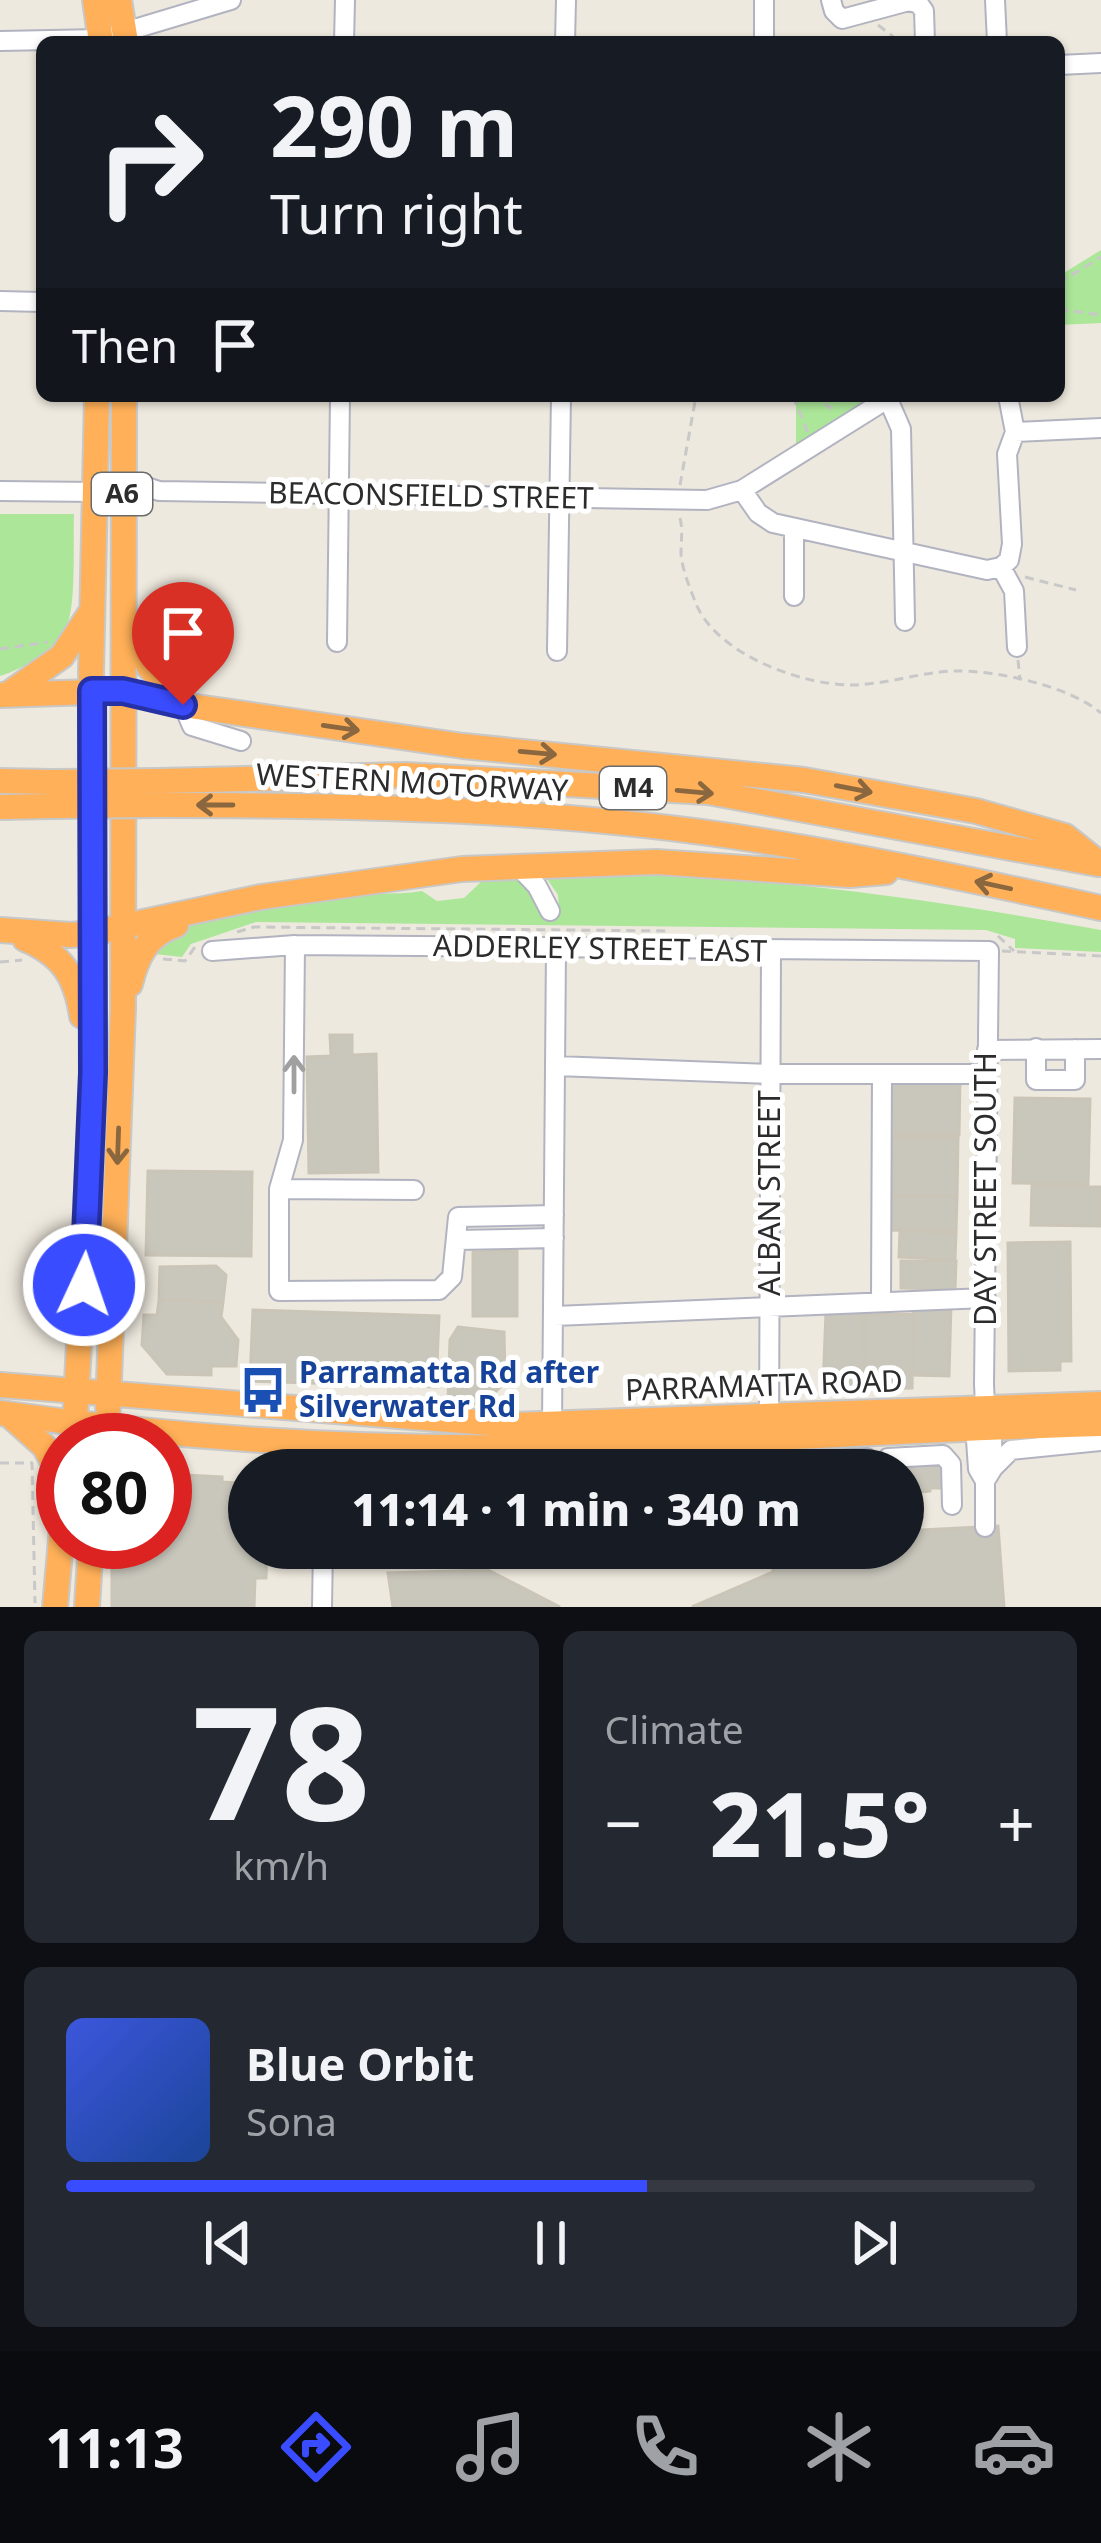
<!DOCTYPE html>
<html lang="en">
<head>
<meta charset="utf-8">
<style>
  body { margin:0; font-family:"Noto Sans",sans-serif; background:#242831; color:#f1f3f6; height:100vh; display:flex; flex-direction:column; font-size:45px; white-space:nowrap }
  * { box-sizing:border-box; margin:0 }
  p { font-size:39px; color:#9ea1a6 }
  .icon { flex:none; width:66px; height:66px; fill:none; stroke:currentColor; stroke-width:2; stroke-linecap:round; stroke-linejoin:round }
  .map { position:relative; height:1607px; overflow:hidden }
  .details { display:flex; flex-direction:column; gap:24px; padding:24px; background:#0d0f14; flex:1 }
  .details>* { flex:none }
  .guide { position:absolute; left:36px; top:36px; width:1029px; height:366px; border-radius:18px; box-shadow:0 3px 9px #0004; background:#171b24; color:#f1f3f6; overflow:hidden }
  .speed { position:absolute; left:36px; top:1413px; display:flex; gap:24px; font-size:60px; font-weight:700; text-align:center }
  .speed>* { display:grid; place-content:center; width:156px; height:156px; border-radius:50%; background:#171b24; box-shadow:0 3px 9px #0004; line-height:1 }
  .speed .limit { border:18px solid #d22; background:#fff; color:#111 }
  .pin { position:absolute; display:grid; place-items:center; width:102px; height:102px; color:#fff; margin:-123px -51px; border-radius:50% 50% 50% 0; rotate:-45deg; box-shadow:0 0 12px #0007 }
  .pin .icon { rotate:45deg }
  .me { position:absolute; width:132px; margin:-66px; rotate:3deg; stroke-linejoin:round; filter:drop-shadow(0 0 9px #0008) }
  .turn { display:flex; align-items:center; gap:42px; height:252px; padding:0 36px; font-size:54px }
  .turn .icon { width:156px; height:156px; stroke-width:2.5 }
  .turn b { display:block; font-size:84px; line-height:102px }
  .then { display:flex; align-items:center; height:114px; padding:0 36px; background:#0003; gap:24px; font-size:45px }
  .big { font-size:90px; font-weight:800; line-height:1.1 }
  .details .tile { flex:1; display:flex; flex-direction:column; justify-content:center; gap:18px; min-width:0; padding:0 42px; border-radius:18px; background:#242831 }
  .details .dial { align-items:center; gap:0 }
  .dial b { font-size:156px; line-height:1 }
  .song { display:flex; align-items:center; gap:36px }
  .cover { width:144px; height:144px; border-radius:18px; background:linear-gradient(135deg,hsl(230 70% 55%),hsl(220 70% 35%)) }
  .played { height:12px; border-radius:6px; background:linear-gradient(90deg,#3a4cff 60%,#363941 60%) }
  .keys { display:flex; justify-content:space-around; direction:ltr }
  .heat { display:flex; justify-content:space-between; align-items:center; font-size:66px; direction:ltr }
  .details .tiles { flex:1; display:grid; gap:24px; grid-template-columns:1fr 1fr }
  .tile:last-child { grid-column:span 2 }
  .trip { position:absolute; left:228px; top:1449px; width:696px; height:120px; border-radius:60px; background:#171b24; box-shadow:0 3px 9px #0004; font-weight:800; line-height:120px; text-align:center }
  .tabs { display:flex; height:192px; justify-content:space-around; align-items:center; background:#090b0e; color:#9ea1a6 }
  .tabs .icon { width:84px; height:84px }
  .tabs .current { color:#3a4cff }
  .tabs b { font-size:54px; color:#f1f3f6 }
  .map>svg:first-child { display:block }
  .green { fill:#ace699 }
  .building { fill:#c9c7bc; stroke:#cac5b7; stroke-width:3 }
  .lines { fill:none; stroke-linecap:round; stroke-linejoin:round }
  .minor-casing { stroke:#b2b3c0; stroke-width:22 }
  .highway-casing { stroke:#c8c8c8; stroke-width:28 }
  .path { stroke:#c8c8c8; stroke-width:3; stroke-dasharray:9 6; stroke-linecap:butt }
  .minor { stroke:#fff; stroke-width:18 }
  .highway { stroke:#ffb058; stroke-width:24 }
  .highway-bridge-casing { stroke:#c8c8c8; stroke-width:28; stroke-linecap:butt }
  .highway-bridge { stroke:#ffb058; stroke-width:24 }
  .oneway { stroke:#8b6740 }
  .oneway2 { stroke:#a0a0a0 }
  .route-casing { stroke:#2631a6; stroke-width:30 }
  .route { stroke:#3a4cff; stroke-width:21 }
  .labels { text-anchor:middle; stroke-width:10; stroke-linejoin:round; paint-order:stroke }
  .shield { fill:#fff; stroke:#6b6b6b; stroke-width:3 }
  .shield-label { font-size:27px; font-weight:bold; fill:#2c2c2c }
  .street-label { font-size:30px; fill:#2c2c2c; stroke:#fff }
  .transit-label { font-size:30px; font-weight:bold; fill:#164399; stroke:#fff; text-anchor:start }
</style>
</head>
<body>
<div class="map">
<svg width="1101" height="1607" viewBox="0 0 1101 1607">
  <rect width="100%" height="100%" fill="#eee9de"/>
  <path class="green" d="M1101 250V323L1059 325V276Z
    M796 396H877L796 445Z
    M0 514H74C73 541 76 599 68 622 60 647 24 669 0 676Z
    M637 875C796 879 945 902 1101 930V952L1015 948V939L986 930 256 922 191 944 182 957 155 954 152 947 174 931 190 926C244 914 301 897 357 894 379 893 400 895 422 891L437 901 464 898 484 879 520 881 559 912 558 895 545 876Z"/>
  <path class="building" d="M330 1035H352V1055L376 1054 378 1172 309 1173 307 1057 331 1056Z
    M886 1078H960L959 1135 885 1134Z
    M1015 1098 1090 1099 1088 1184 1013 1183Z
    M885 1137 958 1138 957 1196 885 1195Z
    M148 1171 252 1172 251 1256 146 1255Z
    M1032 1186 1101 1187V1226L1031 1225Z
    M885 1195 957 1196 956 1231 884 1230Z
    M900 1231 956 1233 955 1259 899 1257Z
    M1070 1242 1071 1361H1060V1370L1009 1371 1008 1243Z
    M517 1251V1316H473V1252Z
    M901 1261H956L955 1289 901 1288Z
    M216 1266 226 1275 223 1302 159 1300 160 1267Z
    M159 1300 223 1302 221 1317 238 1340 236 1366H211V1375L167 1374 142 1345 144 1315H157Z
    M914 1304H951L949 1376 912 1375Z
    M864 1309 865 1389H823L826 1312Z
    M253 1310 439 1316 436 1387 250 1381Z
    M913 1314 912 1388 865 1389 863 1315Z
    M458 1327 504 1332 505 1382 483 1405 448 1401 450 1340Z
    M789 1455 790 1470H681V1464Z
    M940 1460 944 1488H930V1491L921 1492V1487L903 1488V1470H895L894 1462Z
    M165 1474 222 1477V1482L237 1483 239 1493 249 1495V1548H267L266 1578H255L254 1607H112V1542H165Z
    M998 1526 1004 1607H692L773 1572 772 1548H903V1531Z
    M488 1570 560 1607H393L388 1573Z"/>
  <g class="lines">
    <defs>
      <path id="minor" d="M831 0 834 11 842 19 909 1 919 4 924 11 925 42
        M995 0 997 42
        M0 41 101 39 231 0
        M344 42 345 0
        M565 42 566 0
        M764 42V0
        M1059 65 1101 63
        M0 301 42 302
        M888 399 901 429 905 621
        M1015 432 1101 428
        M123 473 134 483 159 491 707 500 742 490 892 396
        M742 490 758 513 773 523 987 570 1001 567
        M0 491 97 492
        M794 528V596
        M1001 567 1009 560 1012 544 1007 454 1015 432 1008 396
        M1001 567 1014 591 1017 647
        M337 642 340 396
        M557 651 561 396
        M183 705 192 726 241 741
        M518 866 537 886 550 911
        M295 945 293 1140 279 1189V1291L439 1290 452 1277 458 1217 554 1215
        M212 951 295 945 989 951 984 1384 986 1427 992 1439 993 1468 985 1481V1527
        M1036 1048V1080H1075V1049
        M987 1050 1101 1049
        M556 1066 771 1074H987
        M279 1189 414 1190
        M456 1240 554 1238
        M881 1302 882 1075
        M555 1316 986 1298
        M552 1425 556 949
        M769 1425 771 951
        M993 1468 1011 1450 1101 1441
        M330 1470 350 1444
        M818 1470 826 1460 867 1458V1470
        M880 1470 888 1458 943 1455 951 1464 952 1505
        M985 1481 978 1469 976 1440 986 1427
        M323 1553 590 1554 616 1549
        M322 1607 323 1548"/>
      <path id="highway" d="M95 0 101 42
        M119 0 126 42
        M130 624 149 667 183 704
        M11 692 62 656 91 612
        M0 695 123 691 183 705 463 746 804 780 976 811 1065 836 1100 864
        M0 781 52 782
        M159 781 405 775 708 792 1098 864
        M159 805C362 805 568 809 769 842 880 860 991 884 1101 908
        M0 807 52 806
        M1 930 71 935 92 933 261 897 462 869 656 862 850 875 886 872
        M25 939C63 955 76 977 82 1016
        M130 984C137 956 147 935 176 925
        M0 1385 514 1425 1101 1404
        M108 1408 123 1008 124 396
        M0 1413C170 1437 346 1449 518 1447 712 1444 907 1429 1101 1424
        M8 1414 44 1446 63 1480
        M74 1440 93 1073 91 672 97 396
        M55 1607 63 1517
        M87 1607 91 1542"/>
    </defs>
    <use href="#minor" class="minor-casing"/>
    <use href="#highway" class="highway-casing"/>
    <path class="path" d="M878 25 900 42
      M1059 283 1101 257
      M1059 309 1101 315
      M793 396 808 433
      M812 396 836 411
      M680 485 696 396
      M680 518C683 530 681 541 681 554 682 570 691 591 697 606 719 655 803 686 854 685 888 684 921 672 954 671 996 670 1069 686 1101 713
      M1025 577 1076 590
      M0 649 48 642
      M1018 660 1020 680
      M237 932 254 927 671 931
      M998 936 1014 951
      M1002 951 1101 956
      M163 959 185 961 195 947
      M0 962 22 960
      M0 1463H32L35 1603
      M903 1489 921 1488"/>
    <use href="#minor" class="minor"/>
    <use href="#highway" class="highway"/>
    <defs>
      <path id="highway-bridge" d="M52 782 159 781
        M52 806 159 805"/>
    </defs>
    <use href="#highway-bridge" class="highway-bridge-casing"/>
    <use href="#highway-bridge" class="highway-bridge"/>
  </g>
  <defs><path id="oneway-shaft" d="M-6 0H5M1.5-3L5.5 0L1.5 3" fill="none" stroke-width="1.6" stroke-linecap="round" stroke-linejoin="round" transform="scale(3)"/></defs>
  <g class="oneway">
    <use href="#oneway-shaft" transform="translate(341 728) rotate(8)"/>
    <use href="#oneway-shaft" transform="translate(538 753) rotate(5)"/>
    <use href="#oneway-shaft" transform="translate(854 789) rotate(11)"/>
    <use href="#oneway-shaft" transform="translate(695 792) rotate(5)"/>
    <use href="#oneway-shaft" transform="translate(215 805) rotate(180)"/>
    <use href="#oneway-shaft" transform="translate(993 885) rotate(-168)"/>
    <use href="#oneway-shaft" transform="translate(118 1146) rotate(92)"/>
  </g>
  <use class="oneway2" href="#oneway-shaft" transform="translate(294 1074) rotate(-90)"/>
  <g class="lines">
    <defs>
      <path id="route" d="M84 1285 93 1073 92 691H123L183 705"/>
    </defs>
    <use href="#route" class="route-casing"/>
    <use href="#route" class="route"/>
  </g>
  <defs>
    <symbol id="bus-bare" viewBox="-9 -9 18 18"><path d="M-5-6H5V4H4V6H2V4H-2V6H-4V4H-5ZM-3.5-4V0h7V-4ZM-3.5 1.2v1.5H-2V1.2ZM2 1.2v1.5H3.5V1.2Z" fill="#1a4fb4" stroke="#fff" stroke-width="2.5" paint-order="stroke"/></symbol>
  </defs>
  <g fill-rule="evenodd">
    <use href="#bus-bare" x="230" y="1357" width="66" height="66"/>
  </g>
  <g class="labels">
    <g class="shield">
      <rect x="92" y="473" width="60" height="42" rx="9"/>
      <rect x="600" y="767" width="66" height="42" rx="9"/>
    </g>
    <g class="shield-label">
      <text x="122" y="503">A6</text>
      <text x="633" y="797">M4</text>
    </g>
    <g class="street-label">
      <text transform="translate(431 496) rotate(1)" y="10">BEACONSFIELD STREET</text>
      <text transform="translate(412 783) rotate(3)" y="10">WESTERN MOTORWAY</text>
      <text transform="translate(600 949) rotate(1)" y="10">ADDERLEY STREET EAST</text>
      <text transform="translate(986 1189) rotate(-90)" y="10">DAY STREET SOUTH</text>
      <text transform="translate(770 1193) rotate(-90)" y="10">ALBAN STREET</text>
      <text transform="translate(764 1386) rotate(-2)" y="10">PARRAMATTA ROAD</text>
    </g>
    <g class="transit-label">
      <text x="299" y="1383">Parramatta Rd after<tspan x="299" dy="34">Silverwater Rd</tspan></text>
    </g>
  </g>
</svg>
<div class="speed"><div class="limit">80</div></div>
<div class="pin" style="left:183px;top:705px;background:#d93025"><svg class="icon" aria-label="arrive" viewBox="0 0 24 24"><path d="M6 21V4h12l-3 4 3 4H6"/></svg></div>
<svg class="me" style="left:84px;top:1285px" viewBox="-20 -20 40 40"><circle r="17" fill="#3a4cff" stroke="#fff" stroke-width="3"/><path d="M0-11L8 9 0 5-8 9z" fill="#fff"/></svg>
<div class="trip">11:14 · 1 min · 340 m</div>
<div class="guide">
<div class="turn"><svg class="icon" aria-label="right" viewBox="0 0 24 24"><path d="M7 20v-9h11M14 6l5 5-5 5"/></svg><div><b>290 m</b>Turn right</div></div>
<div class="then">Then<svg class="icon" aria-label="arrive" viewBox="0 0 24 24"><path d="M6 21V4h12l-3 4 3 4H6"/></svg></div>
</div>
</div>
<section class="details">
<div class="tiles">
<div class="tile dial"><b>78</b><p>km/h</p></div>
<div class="tile"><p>Climate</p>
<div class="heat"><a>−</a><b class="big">21.5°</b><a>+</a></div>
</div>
<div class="tile">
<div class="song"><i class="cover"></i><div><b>Blue Orbit</b><p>Sona</p></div></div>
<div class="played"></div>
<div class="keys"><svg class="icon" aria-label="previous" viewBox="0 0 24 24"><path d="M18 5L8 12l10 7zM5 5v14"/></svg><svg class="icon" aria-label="pause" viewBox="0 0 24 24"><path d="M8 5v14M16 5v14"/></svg><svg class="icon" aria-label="next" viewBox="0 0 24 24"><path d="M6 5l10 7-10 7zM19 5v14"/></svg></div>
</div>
</div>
</section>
<nav class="tabs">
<b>11:13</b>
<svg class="icon current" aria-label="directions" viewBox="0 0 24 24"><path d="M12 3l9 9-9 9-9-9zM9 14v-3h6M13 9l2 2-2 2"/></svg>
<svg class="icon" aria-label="music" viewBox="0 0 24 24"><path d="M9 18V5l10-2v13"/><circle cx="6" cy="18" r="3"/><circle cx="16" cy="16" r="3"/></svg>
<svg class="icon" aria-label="phone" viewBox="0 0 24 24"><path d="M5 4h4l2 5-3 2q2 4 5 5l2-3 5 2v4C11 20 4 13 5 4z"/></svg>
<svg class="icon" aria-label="climate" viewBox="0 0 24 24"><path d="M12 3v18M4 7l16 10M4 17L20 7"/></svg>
<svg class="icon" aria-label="car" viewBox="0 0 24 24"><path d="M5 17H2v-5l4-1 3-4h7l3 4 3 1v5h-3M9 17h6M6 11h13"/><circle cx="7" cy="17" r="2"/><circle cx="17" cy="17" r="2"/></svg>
</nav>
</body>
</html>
